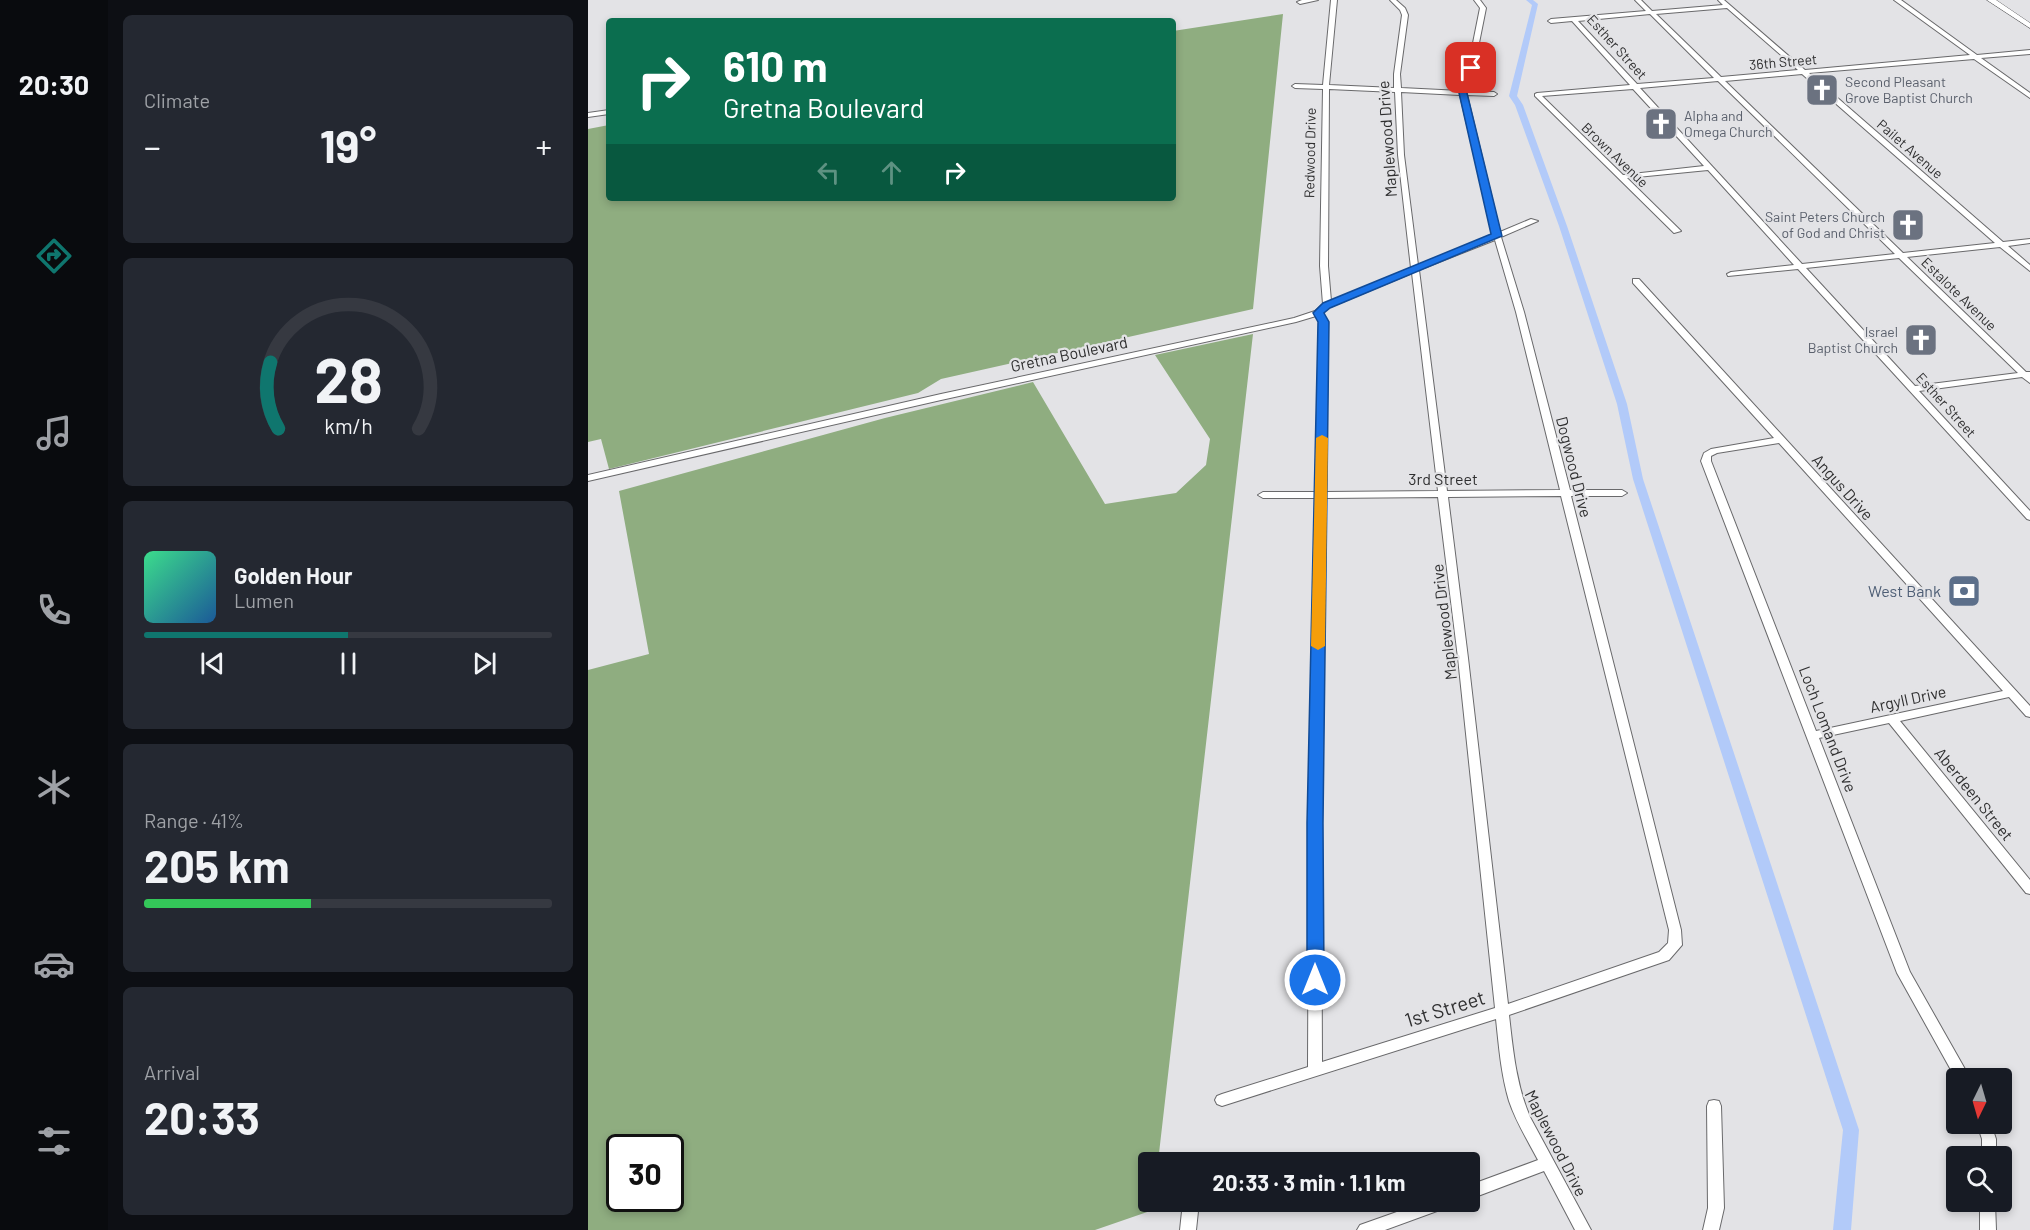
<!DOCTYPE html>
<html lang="en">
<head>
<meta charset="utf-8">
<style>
  body { margin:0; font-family:Barlow,sans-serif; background:#242831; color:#f1f3f6; height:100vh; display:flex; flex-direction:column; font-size:22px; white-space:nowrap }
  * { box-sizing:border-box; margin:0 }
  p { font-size:20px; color:#9ea1a6 }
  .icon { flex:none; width:33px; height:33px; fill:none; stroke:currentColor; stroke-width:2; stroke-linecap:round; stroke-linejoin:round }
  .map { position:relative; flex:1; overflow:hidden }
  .drawer { display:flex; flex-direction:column; gap:15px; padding:15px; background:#0d0f14; width:480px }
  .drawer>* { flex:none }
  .top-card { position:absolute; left:18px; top:18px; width:570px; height:183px; border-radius:6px; box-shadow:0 3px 9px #0003; background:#0b6e4f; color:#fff; overflow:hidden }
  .needle { width:39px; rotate:185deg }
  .controls { position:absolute; left:1358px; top:1068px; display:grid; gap:12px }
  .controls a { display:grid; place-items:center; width:66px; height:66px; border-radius:6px; background:#171b24; box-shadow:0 3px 9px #0003; font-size:30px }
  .speed { position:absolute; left:18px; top:1134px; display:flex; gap:12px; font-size:30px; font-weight:700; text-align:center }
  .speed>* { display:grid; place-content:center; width:78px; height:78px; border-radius:50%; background:#171b24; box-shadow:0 3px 9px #0003; line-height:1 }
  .speed .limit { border:3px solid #111; border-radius:9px; background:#fff; color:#111 }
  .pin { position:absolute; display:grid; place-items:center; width:51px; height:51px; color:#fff; margin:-26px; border-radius:12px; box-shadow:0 3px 9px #0006 }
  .me { position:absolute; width:66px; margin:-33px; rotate:0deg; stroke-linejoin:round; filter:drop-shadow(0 0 4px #0008) }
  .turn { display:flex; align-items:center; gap:21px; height:126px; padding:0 18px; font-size:27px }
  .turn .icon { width:78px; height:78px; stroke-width:2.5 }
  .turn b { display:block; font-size:42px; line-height:51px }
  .lanes { display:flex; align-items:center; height:57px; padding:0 18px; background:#0003; justify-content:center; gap:30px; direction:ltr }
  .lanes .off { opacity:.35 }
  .big { font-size:45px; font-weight:700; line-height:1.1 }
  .drawer .card { flex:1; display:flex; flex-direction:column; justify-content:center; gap:9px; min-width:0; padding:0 21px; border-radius:9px; background:#242831 }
  .drawer .dial { align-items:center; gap:0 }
  .dial svg { height:156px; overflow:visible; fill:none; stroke:#363941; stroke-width:7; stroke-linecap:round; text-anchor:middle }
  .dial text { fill:#f1f3f6; stroke:none }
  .song { display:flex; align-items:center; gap:18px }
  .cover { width:72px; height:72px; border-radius:9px; background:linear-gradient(135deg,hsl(150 70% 55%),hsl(210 70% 35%)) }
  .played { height:6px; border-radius:3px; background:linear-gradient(90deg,#0f766e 50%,#363941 50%) }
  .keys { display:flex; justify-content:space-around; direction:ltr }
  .heat { display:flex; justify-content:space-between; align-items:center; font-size:33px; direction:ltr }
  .charge { height:9px; border-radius:4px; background:linear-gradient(90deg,#34c759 41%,#363941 0) }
  .trip { position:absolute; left:550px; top:1152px; width:342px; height:60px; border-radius:6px; background:#171b24; box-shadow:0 3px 9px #0003; font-weight:700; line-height:60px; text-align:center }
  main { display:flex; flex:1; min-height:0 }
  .tab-bar { display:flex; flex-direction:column; width:108px; justify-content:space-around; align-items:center; background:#090b0e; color:#9ea1a6 }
  .tab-bar .icon { width:42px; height:42px }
  .tab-bar .on { color:#0f766e }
  .tab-bar b { font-size:27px; color:#f1f3f6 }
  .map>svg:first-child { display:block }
  .forest { fill:#8fad80; fill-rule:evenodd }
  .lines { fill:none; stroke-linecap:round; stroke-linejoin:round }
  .canal { fill:#b2caf9; fill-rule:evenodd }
  .minor-casing { stroke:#69696b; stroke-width:2 }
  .major-casing { stroke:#69696b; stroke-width:1 }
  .minor { fill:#fff; fill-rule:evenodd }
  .major { fill:#fff; fill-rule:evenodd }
  .route { fill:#1a73e8; stroke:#114b97; stroke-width:1.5 }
  .slow { fill:#f59e0b }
  .labels { text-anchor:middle; stroke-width:4.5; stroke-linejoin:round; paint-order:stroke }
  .far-street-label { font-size:14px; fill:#2f2f30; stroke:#e3e3e6 }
  .far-worship-label { font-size:14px; fill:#5b616d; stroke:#e3e3e6; text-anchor:start }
  .street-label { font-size:16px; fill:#2f2f30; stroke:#e3e3e6 }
  .service-label { font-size:16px; fill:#4e5e75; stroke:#e3e3e6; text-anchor:end }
  .near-street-label { font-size:20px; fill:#2f2f30; stroke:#e3e3e6 }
</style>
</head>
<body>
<main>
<nav class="tab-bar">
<b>20:30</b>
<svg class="icon on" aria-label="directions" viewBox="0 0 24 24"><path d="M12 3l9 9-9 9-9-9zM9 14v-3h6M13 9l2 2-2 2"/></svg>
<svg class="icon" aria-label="music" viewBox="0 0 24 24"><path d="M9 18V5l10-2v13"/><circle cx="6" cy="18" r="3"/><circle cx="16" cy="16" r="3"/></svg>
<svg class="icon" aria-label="phone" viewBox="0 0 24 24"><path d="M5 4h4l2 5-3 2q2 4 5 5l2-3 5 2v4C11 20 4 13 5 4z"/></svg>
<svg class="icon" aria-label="climate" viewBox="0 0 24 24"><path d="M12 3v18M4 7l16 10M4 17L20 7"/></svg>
<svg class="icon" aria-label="car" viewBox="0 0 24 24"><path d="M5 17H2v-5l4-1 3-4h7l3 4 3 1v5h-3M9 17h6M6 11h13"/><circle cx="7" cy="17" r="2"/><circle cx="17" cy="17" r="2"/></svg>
<svg class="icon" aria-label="filters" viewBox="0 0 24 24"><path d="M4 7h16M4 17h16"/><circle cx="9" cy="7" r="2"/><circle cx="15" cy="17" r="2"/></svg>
</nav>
<section class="drawer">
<div class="card"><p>Climate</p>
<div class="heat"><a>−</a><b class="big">19°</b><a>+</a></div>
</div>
<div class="card dial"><svg viewBox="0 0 100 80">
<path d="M14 69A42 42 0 1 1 86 69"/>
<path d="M14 69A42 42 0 0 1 10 35" stroke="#0f766e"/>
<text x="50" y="56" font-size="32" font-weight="700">28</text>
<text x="50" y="72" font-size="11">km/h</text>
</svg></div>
<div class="card">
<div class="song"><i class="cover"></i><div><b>Golden Hour</b><p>Lumen</p></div></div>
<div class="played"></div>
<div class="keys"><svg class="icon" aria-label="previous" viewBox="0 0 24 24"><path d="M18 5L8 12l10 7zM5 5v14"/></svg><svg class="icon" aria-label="pause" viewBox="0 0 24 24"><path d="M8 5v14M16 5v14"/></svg><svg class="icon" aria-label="next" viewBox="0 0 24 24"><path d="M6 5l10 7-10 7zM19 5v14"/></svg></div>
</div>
<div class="card"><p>Range · 41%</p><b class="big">205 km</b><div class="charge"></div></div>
<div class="card"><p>Arrival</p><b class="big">20:33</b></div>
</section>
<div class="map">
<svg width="1442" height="1230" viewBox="0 0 1442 1230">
  <rect width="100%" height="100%" fill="#e3e3e6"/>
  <path class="forest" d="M695 14 665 309 353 379 330 393 21 469 13 439 0 442V129L21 125V198H585V31Z
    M665 334 570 1162H561V1202H566L565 1210 507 1230H0V670L61 654 31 491 297 418 445 382 517 504 588 493 618 465 622 439 567 355ZM32 1148H82V1198H32Z"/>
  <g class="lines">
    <path class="canal" d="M938 0H945L950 4 929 96 935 105 979 226 1039 404 1055 479 1271 1130 1263 1230H1245L1255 1130 1045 479 1029 404 971 226 927 105 921 96 944 5Z"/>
    <defs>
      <path id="minor" d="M730 0 712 4 709 2 714 0Z
        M743 0H749L741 85 806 88V74L814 15 812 10 802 0H808L817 8 820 15 812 74 813 88 873 91 880 68 892 8 886 0H892L898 8 886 68 879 91 906 92 909 94 906 96 879 95 912 232 943 219 950 221 913 237 936 312 982 490H1034L1039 493 1034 496H983L1093 930 1094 945 1081 960 921 1015C925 1050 928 1084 942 1117L1003 1230H987L956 1171 882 1199V1185L950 1160C940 1141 928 1122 921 1101 913 1074 911 1047 908 1019L634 1106 629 1104 627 1100 629 1096 634 1094 720 1067 721 823 728 498H675L670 495 675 492H728L732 322 728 316 708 322 353 400 0 481V475L353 394 706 318 727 311 735 304 732 266 735 89 707 88 704 86 707 84 735 85ZM741 89 807 92 810 155 823 268 743 301 740 266ZM813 92 872 95 905 235 830 265 816 155ZM907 240 928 312 972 490 859 491 831 270ZM824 273 850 491 738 492 740 322 734 313 742 307ZM973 496 1081 930 1080 943 1071 952 920 1004 880 658 860 497ZM850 497 870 658 907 1008 734 1062 733 823 738 498Z
        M1047 0H1053L1064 11 1135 5 1130 0H1136L1217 70 1382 55 1306 0H1313L1389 55 1442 50V54L1393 58 1442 93V98L1386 59 1221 73 1415 242 1442 239V243L1420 246 1442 265V271L1412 247 1319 257 1438 372H1442V383L1434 377 1331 391 1442 511V520L1439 519 1210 269 1140 276 1139 274 1143 272 1206 265 1120 170 1039 178 1093 231 1086 233 947 96V94L949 93 1042 85 984 21 963 23 960 21 963 19 1058 11ZM1139 8 1210 70 1133 77 1068 14ZM1062 14 1126 78 1049 84 990 21ZM1214 74 1407 243 1315 253 1137 81ZM1130 81 1307 254 1214 264 1052 88ZM1045 89 1116 166 1035 175 954 96ZM1311 258 1430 373 1327 386 1218 268Z
        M21 110V114L0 117V113Z
        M1045 279H1051L1442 706V717L1438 716 1421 697 1312 721 1442 880V894L1438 893 1301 723 1231 738 1322 972 1382 1078 1368 1079 1309 973 1113 461 1116 453 1123 449 1186 438 1045 283ZM1191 443 1415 691 1228 731 1123 461V456L1129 453Z
        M1126 1100 1131 1101 1133 1106 1136 1208 1131 1230H1115L1120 1208 1119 1106 1121 1101Z
        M1389 1124H1403L1408 1139V1156H1394V1139Z
        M595 1202H611L608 1230H592Z
        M837 1202H863L860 1207 797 1230H769L772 1225Z
        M1392 1202H1407L1408 1230H1392Z"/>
      <path id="major" d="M1399 0H1408L1442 23V28Z"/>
    </defs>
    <use href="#minor" class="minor-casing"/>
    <use href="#major" class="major-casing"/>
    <use href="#minor" class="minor"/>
    <use href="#major" class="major"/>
  </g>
  <path class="route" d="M883 65 887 68 879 93 914 236 742 308 736 313 741 322 735 823 736 980 733 985 727 987 721 985 719 980V823L730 322 725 313 735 303 903 234 871 93 879 68Z"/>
  <path class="slow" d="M734 435 740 438 737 646 730 650 723 646 728 438Z"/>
  <defs>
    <symbol id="church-square" viewBox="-11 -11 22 22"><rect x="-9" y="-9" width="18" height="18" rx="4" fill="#6b7280" stroke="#e3e3e6"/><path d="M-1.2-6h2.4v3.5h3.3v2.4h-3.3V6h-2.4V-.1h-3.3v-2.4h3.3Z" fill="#fff"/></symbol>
    <symbol id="bank-square" viewBox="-11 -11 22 22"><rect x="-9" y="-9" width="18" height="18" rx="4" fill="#5c6f8a" stroke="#e3e3e6"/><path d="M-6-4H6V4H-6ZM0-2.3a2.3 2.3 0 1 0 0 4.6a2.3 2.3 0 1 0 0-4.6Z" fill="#fff"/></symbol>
  </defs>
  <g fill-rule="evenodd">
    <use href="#church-square" x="1215" y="71" width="38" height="38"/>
    <use href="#church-square" x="1054" y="105" width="38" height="38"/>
    <use href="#church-square" x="1301" y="206" width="38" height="38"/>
    <use href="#church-square" x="1314" y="321" width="38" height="38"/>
    <use href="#bank-square" x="1357" y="572" width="38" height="38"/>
  </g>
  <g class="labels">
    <g class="far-street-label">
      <text transform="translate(1029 47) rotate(48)" y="5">Esther Street</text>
      <text transform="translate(1195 62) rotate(-5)" y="5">36th Street</text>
      <text transform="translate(1322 149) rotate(41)" y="5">Pailet Avenue</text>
      <text transform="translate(722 153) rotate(-89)" y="5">Redwood Drive</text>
      <text transform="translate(1027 155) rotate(44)" y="5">Brown Avenue</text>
      <text transform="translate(1371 294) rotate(44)" y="5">Estalote Avenue</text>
      <text transform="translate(1358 405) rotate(48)" y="5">Esther Street</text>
    </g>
    <g class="far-worship-label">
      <text x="1257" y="87">Second Pleasant<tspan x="1257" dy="16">Grove Baptist Church</tspan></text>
      <text x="1096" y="121">Alpha and<tspan x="1096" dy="16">Omega Church</tspan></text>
      <text x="1297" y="222" text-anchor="end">Saint Peters Church<tspan x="1297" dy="16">of God and Christ</tspan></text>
      <text x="1310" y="337" text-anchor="end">Israel<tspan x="1310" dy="16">Baptist Church</tspan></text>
    </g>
    <g class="street-label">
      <text transform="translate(799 139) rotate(-94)" y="6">Maplewood Drive</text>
      <text transform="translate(481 354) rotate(-12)" y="6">Gretna Boulevard</text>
      <text transform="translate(986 467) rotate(76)" y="6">Dogwood Drive</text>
      <text x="855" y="485">3rd Street</text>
      <text transform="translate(1255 487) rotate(48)" y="6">Angus Drive</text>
      <text transform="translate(856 622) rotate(-97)" y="6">Maplewood Drive</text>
      <text transform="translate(1320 699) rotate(-12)" y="6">Argyll Drive</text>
      <text transform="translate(1240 729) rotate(69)" y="6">Loch Lomand Drive</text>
      <text transform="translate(1386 794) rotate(51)" y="6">Aberdeen Street</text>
      <text transform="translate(968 1143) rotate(63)" y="6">Maplewood Drive</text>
    </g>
    <g class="service-label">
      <text x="1353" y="597">West Bank</text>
    </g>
    <g class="near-street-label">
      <text transform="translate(857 1009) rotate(-17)" y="7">1st Street</text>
    </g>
  </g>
</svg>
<div class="controls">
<a><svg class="needle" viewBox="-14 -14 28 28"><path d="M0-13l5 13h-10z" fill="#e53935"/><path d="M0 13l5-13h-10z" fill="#9ea1a6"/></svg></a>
<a><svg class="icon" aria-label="search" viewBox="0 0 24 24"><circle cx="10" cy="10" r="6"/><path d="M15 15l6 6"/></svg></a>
</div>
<div class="speed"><div class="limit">30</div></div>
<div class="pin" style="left:883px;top:68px;background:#d93025"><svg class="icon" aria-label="arrive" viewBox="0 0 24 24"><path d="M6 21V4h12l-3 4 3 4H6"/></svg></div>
<svg class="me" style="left:727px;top:980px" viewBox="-20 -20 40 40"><circle r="17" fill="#1a73e8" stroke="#fff" stroke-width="3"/><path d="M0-11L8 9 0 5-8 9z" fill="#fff"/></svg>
<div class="trip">20:33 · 3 min · 1.1 km</div>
<div class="top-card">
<div class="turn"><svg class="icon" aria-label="right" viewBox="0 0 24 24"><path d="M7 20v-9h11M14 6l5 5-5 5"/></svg><div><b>610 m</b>Gretna Boulevard</div></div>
<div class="lanes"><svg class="icon off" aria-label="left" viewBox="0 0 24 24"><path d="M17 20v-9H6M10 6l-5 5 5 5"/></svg><svg class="icon off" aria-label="ahead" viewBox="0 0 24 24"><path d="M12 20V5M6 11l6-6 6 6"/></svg><svg class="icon" aria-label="right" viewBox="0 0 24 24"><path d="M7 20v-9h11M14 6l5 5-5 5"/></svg></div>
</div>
</div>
</main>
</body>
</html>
